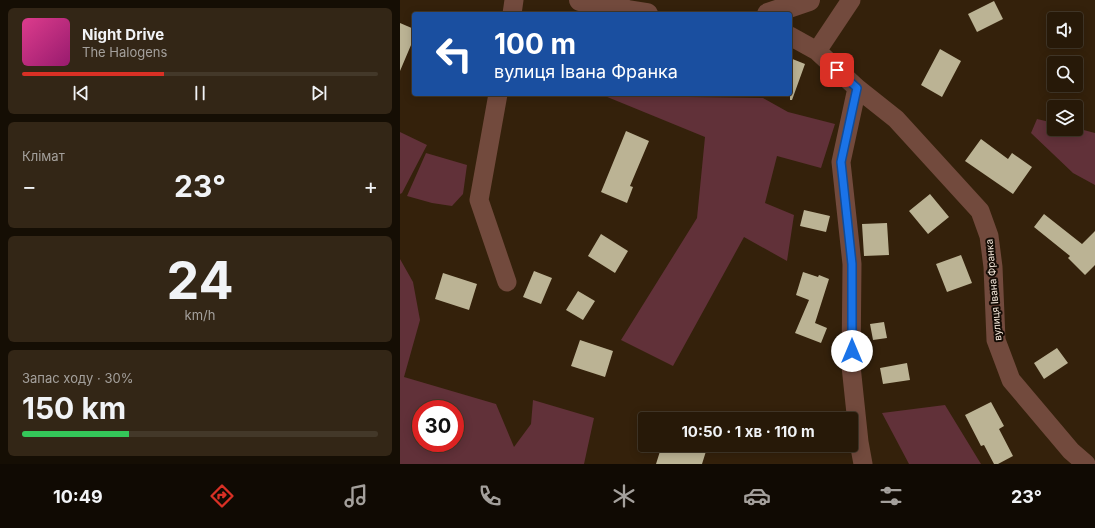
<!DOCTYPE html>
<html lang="uk">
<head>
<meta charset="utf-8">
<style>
  body { margin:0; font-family:Inter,sans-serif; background:#332616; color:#f1f3f6; height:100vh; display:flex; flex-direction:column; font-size:15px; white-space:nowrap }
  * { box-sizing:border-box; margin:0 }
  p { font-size:13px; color:#a4a09c }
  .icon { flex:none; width:22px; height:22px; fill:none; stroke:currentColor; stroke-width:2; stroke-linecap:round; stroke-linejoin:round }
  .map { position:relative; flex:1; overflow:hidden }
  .details { display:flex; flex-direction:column; gap:8px; padding:8px; background:#150e04; width:400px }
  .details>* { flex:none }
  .banner { position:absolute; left:12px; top:12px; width:380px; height:84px; border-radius:4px; box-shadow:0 2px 10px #0003,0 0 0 1px #433829; background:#1a4fa0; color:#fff; overflow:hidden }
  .fabs { position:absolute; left:647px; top:12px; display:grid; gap:8px }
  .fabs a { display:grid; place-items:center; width:36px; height:36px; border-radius:4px; background:#271908; box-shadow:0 2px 10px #0003,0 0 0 1px #433829; font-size:20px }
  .speed { position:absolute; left:12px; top:400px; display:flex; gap:8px; font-size:20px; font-weight:700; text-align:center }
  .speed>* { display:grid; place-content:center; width:52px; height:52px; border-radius:50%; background:#271908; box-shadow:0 2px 10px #0003,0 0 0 1px #433829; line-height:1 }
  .speed .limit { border:6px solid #d22; background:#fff; color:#111 }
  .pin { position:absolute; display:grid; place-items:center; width:34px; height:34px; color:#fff; margin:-17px; border-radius:8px; box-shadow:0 2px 6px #0006 }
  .me { position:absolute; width:44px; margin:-22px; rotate:0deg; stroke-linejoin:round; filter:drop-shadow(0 0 3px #0008) }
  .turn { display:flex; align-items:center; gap:14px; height:84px; padding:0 16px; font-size:18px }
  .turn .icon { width:52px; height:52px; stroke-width:2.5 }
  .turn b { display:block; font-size:28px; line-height:34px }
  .big { font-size:30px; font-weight:700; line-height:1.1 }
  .details .card { flex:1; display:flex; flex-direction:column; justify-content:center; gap:6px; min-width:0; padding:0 14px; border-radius:6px; background:#332616 }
  .details .dial { align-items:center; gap:0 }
  .dial b { font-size:52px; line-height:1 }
  .song { display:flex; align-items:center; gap:12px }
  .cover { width:48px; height:48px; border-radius:6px; background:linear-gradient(135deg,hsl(330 70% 55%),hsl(320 70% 35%)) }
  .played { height:4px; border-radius:2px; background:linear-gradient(90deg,#d93025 40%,#433829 40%) }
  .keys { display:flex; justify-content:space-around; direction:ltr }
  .heat { display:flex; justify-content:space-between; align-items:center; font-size:22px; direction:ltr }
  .charge { height:6px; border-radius:3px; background:linear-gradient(90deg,#34c759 30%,#433829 0) }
  .trip { position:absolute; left:238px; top:412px; width:220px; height:40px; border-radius:4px; background:#271908; box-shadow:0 2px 10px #0003,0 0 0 1px #433829; font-weight:700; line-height:40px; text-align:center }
  .menu { display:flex; height:64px; justify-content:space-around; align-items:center; background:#100a03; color:#a4a09c }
  .menu .icon { width:28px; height:28px }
  .menu .on { color:#d93025 }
  .menu b { font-size:18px; color:#f1f3f6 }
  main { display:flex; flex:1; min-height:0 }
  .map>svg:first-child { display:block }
  .green { fill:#613139; fill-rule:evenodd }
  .building { fill:#bbb394 }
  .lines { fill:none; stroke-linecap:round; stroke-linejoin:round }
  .minor { stroke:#724a3d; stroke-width:19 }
  .tertiary { stroke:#724a3d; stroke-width:22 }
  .route-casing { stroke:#114b97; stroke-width:10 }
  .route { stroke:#1a73e8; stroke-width:7 }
  .labels { text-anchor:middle; stroke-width:4; stroke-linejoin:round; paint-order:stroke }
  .street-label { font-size:10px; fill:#f4e7da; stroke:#150c05 }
</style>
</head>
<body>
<main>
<section class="details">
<div class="card">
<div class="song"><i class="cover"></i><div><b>Night Drive</b><p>The Halogens</p></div></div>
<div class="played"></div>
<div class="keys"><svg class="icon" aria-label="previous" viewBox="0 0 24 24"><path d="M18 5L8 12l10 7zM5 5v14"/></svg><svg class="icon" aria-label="pause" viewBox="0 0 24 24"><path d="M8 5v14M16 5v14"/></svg><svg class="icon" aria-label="next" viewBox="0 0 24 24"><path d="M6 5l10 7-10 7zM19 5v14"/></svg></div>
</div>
<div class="card"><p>Клімат</p>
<div class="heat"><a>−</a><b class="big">23°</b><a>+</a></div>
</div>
<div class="card dial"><b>24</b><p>km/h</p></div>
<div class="card"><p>Запас ходу · 30%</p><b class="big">150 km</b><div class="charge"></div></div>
</section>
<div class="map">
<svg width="695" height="464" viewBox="0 0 695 464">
  <rect width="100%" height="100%" fill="#34210b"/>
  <path class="green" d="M200 94H281L289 97 363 98 388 112 435 124 421 168 377 156 365 203 394 215 387 261 344 237 273 366 221 340 297 218 305 137Z
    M637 119 654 123V129L676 128 695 133V185L673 173 631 133Z
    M0 132 27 145 2 193 0 194Z
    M26 153 67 165 63 194 52 206 32 203 7 196Z
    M0 259 13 282 20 320 4 377 96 404 114 447 131 424 133 400 194 418 184 464H0ZM21 409H55V443H21Z
    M545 405 581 464H509L482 413Z"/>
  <path class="building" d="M594 1 603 19 577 32 568 14Z
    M0 23 14 29V38L0 71Z
    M540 49 561 61 542 97 521 85Z
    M390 58 405 64 392 100H390Z
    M226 131 249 141 230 186 233 187 227 203 201 192Z
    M581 139 608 159 612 153 632 167 613 194 565 161Z
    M530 194 549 217 528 234 509 211Z
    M404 210 430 216 426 232 400 226Z
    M644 214 682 244 695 231V265L685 275 668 258 670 256 634 227Z
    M487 223 489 255 464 256 462 224Z
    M201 234 228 251 215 273 188 256Z
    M561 255 572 283 547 292 536 264Z
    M134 271 152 278 141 304 123 297Z
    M403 272 418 277 419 275 429 279 415 323 427 328 421 343 395 333 409 300 396 295Z
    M43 273 77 284 69 310 35 299Z
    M178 291 195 301 183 320 166 310Z
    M484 322 487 338 473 340 470 324Z
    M180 340 213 351 205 377 171 366Z
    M657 348 668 363 644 379 634 363Z
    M507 363 510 380 483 384 480 368Z
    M591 402 604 426 599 429 613 456 598 464H594L584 445 581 446 565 415Z
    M262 445H308L302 464H256Z"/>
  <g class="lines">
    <path class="minor" d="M112 14 114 0
      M390 36 417 51 457 88 496 119 580 211 589 236 593 267 596 340 611 380 671 451 686 464
      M417 51 451 0
      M457 88 441 162 452 264 451 366 459 442 463 464
      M98 94 79 200 107 282"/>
    <path class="tertiary" d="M180 0 228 11 247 14
      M368 14 409 0"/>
  </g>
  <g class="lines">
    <defs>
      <path id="route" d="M437 70 457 88 441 162 452 264V351"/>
    </defs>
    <use href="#route" class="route-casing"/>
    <use href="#route" class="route"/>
  </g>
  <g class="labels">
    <g class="street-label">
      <text transform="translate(593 290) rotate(-95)" y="4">вулиця Івана Франка</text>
    </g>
  </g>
</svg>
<div class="fabs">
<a><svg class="icon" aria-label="sound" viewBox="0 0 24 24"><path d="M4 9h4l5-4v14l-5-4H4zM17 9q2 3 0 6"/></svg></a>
<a><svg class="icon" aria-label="search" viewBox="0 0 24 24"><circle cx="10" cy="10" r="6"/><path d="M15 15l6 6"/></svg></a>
<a><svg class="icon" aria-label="layers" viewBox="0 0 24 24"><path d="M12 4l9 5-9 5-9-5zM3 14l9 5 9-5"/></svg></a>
</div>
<div class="speed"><div class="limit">30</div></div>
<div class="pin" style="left:437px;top:70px;background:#d93025"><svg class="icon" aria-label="arrive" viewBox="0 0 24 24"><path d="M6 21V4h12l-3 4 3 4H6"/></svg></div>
<svg class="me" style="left:452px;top:351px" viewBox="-20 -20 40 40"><circle r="19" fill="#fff"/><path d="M0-13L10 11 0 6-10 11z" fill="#1a73e8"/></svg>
<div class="trip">10:50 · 1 хв · 110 m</div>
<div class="banner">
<div class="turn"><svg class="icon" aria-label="left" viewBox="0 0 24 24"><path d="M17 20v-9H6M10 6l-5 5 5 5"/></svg><div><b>100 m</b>вулиця Івана Франка</div></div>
</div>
</div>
</main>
<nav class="menu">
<b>10:49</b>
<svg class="icon on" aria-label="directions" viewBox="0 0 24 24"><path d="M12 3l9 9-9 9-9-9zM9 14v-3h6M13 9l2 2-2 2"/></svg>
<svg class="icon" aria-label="music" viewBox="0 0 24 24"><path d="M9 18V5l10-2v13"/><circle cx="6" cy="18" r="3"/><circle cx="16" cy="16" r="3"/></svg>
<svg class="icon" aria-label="phone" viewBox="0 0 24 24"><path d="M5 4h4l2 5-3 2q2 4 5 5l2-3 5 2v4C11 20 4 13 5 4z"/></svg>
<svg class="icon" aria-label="climate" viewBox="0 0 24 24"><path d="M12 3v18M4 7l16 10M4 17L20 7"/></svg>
<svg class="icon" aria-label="car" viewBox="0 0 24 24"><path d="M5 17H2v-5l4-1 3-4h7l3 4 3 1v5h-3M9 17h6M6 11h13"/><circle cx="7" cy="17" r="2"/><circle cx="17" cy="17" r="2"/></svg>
<svg class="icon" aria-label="filters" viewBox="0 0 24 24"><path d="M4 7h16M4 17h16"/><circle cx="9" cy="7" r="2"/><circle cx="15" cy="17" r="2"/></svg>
<b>23°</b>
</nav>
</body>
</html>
